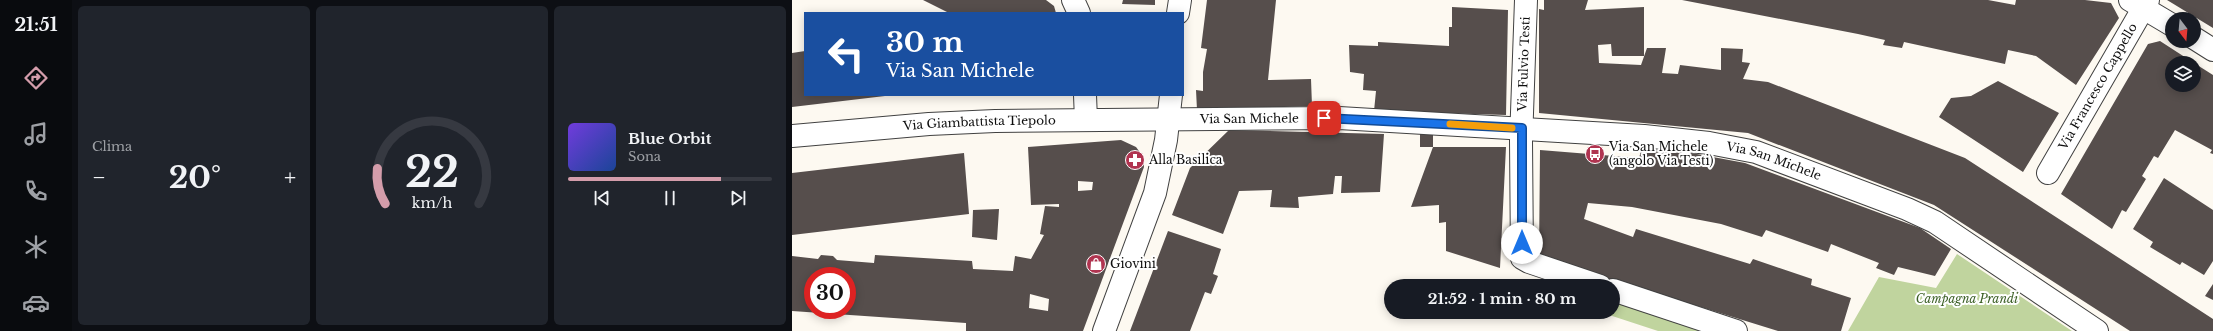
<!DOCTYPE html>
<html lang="it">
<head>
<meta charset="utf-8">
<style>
  body { margin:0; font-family:"Libre Baskerville",serif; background:#20242c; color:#f1f3f6; height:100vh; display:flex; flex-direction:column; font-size:15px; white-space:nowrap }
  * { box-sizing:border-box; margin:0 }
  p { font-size:13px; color:#9ea1a6 }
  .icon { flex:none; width:22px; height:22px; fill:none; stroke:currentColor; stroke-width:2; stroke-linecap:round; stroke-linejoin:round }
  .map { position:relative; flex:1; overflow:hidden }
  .drawer { display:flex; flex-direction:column; gap:6px; padding:6px; background:#0d0f14; width:720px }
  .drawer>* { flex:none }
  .hud { position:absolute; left:12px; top:12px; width:380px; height:84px; border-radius:0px; box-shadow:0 2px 10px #0003; background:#1a4fa0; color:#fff; overflow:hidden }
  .needle { width:26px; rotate:164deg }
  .fabs { position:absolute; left:1373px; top:12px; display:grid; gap:8px }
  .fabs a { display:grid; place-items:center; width:36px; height:36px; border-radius:50%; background:#171b24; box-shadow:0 2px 10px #0003; font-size:20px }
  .speed { position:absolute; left:12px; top:267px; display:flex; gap:8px; font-size:20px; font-weight:700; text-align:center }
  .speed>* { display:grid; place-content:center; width:52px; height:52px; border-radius:50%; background:#171b24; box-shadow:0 2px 10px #0003; line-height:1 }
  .speed .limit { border:6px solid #d22; background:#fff; color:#111 }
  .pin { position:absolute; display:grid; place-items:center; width:34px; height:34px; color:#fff; margin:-17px; border-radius:8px; box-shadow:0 2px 6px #0006 }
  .me { position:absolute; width:44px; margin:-22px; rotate:0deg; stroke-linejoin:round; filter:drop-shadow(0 0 3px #0008) }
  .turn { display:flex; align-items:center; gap:14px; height:84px; padding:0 16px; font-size:18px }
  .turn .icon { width:52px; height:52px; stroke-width:2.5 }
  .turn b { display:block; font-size:28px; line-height:34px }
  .big { font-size:30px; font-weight:700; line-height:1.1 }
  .drawer .tile { flex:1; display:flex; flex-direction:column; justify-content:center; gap:6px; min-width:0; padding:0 14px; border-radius:6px; background:#20242c }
  .drawer .dial { align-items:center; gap:0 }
  .dial svg { height:104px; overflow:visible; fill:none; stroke:#363941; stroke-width:7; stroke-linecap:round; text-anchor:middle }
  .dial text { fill:#f1f3f6; stroke:none }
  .song { display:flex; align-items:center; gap:12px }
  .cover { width:48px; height:48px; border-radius:6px; background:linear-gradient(135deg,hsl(260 70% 55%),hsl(220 70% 35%)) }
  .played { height:4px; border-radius:2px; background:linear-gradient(90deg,#d49dab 75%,#363941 75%) }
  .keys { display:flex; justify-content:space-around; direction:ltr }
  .heat { display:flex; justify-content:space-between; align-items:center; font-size:22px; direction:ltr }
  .drawer .tiles { flex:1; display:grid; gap:6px; grid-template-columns:repeat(3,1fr) }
  .trip { position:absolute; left:592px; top:279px; width:236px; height:40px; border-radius:20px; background:#171b24; box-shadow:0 2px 10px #0003; font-weight:700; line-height:40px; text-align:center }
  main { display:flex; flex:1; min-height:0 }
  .tab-bar { display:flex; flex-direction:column; width:72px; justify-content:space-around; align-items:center; background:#090b0e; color:#9ea1a6 }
  .tab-bar .icon { width:28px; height:28px }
  .tab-bar .on { color:#d49dab }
  .tab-bar b { font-size:18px; color:#f1f3f6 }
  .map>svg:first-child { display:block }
  .forest { fill:#c0d49e }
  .building { fill:#564e4c; fill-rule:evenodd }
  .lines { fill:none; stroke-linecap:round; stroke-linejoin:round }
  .minor-casing { stroke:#414141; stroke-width:24 }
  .minor { stroke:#fff; stroke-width:22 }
  .route-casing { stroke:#114b97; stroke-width:10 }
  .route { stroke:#1a73e8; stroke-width:7 }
  .slow { stroke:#f59e0b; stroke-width:7 }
  .labels { text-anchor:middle; stroke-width:4; stroke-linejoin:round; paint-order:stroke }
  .street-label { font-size:12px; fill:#0e0e0e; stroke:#fff }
  .poi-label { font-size:12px; fill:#0e0e0e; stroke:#fff; text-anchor:start }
  .park-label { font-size:12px; font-style:italic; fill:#3b5f25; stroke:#fff }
</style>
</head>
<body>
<main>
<nav class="tab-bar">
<b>21:51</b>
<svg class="icon on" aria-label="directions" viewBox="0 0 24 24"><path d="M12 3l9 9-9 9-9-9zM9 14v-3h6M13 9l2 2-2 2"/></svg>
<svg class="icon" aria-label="music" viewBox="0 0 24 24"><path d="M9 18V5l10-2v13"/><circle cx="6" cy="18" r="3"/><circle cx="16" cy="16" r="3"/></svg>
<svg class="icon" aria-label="phone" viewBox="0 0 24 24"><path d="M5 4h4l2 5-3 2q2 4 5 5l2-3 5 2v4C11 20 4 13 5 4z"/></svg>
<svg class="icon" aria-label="climate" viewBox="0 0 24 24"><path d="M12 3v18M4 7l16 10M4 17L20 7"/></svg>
<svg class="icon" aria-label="car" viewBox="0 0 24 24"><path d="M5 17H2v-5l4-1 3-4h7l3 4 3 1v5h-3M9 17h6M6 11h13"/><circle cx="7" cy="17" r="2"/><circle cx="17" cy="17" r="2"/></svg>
</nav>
<section class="drawer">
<div class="tiles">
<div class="tile"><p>Clima</p>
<div class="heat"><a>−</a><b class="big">20°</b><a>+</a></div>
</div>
<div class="tile dial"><svg viewBox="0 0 100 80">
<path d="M14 69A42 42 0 1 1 86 69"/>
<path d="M14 69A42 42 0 0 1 8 42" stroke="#d49dab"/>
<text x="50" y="56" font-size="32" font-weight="700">22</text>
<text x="50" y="72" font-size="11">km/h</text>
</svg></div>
<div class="tile">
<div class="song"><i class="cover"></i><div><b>Blue Orbit</b><p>Sona</p></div></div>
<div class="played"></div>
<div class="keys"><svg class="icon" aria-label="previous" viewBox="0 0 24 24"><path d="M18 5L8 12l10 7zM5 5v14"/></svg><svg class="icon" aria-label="pause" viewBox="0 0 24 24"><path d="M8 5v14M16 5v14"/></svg><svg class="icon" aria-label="next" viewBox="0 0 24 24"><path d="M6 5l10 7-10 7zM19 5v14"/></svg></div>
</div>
</div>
</section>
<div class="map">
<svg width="1421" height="331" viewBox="0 0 1421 331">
  <rect width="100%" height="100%" fill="#fdf9f1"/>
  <path class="forest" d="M1165 254 1280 331H1056L1087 277 1144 288Z
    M821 299 922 331H866L808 312H821Z"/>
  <path class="building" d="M131 0H254L262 6 264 13H157Z
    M331 0H363V5L330 4Z
    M415 0H484L476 80 519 79 520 106 405 110 404 90 411 91V72L415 49 409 48Z
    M752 0H796L793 10 852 7V56H820L819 44 806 45 807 63 849 65 855 48H874L870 73 886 74 888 65 929 70V48L951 49 950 62 958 63 951 79 976 82 1173 158 1421 319V331H1338L1142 205 956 133 747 113V9L752 10Z
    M890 0H1196L1223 5 1224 0H1293L1319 3 1327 18 1284 85 1244 56 1216 50 1213 64 1112 42 1110 48 1091 45 1093 40 1066 34Z
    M1375 0H1421V28Z
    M660 7 716 10 714 115 582 111 584 91 571 90 572 74 558 72 557 45 586 46V42L657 46V27H660Z
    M1368 41 1402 63H1380V85H1402V63L1421 75V154L1418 153 1420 150 1383 130 1366 158 1362 156 1350 176 1354 179 1334 212 1330 210 1320 229 1269 194 1356 44Z
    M13 51V95L93 96 0 107V53Z
    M1206 81 1267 113 1231 172 1147 117 1159 98 1179 96Z
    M437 130 592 134 588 192 549 193 550 176H543L541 194 506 197 507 208 478 207 480 190 447 191 431 234 380 215 398 168Z
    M628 133 641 134V147H628Z
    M329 140 344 147 350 155 352 167 291 331H174V323L0 311V256L26 259 29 255 41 256 45 260 82 263 83 255 180 261 181 269 221 271 223 256 239 259 252 235 248 234 253 206 267 207V204L239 205 236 147ZM286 181 301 182 300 190 286 191ZM21 276H55V310H21ZM238 294 257 299 256 311 237 308Z
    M851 144 953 163 1128 228 1159 249 1143 276 1106 267 1102 275 1084 268 1087 263 1039 244 1036 252 974 230 970 237 929 224 840 207 796 203 792 219 841 237 844 229 958 264 961 259 1020 279 1019 285 1059 298 1049 331H986L899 304 897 310 827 282 747 258 748 150 847 158Z
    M641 147H714L708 268 654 251V222L647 223V205L619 207Z
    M172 153 177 214 0 235V173Z
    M1372 178 1421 210V261L1412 275 1390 262 1388 265 1358 247 1361 242 1341 229Z
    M207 209 205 240 180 237 181 210Z
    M376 231 429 249 421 274 426 276 419 294 413 292 398 331H338Z
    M1421 284V300L1413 296Z"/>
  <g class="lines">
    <defs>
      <g id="minor">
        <path d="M281 0 287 13"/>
        <path d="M734 0 729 141 730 258 737 262 808 286"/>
        <path d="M1338 0 1380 25"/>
        <path d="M386 13 388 0"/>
        <path d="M1402 38 1421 50"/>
        <path d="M293 95 294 120"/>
        <path id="s1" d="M0 136 137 124 203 121 547 118 852 136 917 143 964 152 1115 209 1143 222 1305 331"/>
        <path id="s2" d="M1256 173 1356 0"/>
        <path d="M821 290 944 331"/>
        <path d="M312 331 363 193 374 140 379 95"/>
      </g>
    </defs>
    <use href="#minor" class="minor-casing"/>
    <use href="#minor" class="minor"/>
  </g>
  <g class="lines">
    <defs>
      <path id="route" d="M532 118 730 128V243"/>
    </defs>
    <use href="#route" class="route-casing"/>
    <use href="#route" class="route"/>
    <path class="slow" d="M658 124 720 128"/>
  </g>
  <defs>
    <symbol id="bus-disc" viewBox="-11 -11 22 22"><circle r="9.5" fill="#b03450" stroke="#fff"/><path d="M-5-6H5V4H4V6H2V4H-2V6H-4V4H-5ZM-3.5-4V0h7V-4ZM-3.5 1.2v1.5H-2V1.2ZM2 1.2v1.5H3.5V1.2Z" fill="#fff"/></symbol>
    <symbol id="pharmacy-disc" viewBox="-11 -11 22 22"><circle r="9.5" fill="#b03450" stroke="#fff"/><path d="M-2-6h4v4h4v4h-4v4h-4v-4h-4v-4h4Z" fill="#fff"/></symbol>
    <symbol id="shop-disc" viewBox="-11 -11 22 22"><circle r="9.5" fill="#b03450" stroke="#fff"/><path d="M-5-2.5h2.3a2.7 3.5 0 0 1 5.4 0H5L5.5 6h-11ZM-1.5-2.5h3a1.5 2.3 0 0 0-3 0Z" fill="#fff"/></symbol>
  </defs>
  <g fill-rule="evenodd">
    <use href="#bus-disc" x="792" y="143" width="22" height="22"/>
    <use href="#pharmacy-disc" x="332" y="149" width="22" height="22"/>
    <use href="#shop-disc" x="293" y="253" width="22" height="22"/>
  </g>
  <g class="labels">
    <g class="street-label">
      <text transform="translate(732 64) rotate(-88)" y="4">Via Fulvio Testi</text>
      <text dy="4" stroke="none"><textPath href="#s2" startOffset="100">Via Francesco Cappello</textPath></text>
      <text dy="4" stroke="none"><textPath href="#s1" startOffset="458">Via San Michele</textPath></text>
      <text dy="4" stroke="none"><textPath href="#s1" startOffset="188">Via Giambattista Tiepolo</textPath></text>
      <text dy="4" stroke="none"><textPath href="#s1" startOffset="986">Via San Michele</textPath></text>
    </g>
    <g class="poi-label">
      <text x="817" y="151">Via San Michele<tspan x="817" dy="14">(angolo Via Testi)</tspan></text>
      <text x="357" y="164">Alla Basilica</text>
      <text x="318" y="268">Giovini</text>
    </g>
    <g class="park-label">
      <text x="1175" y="303">Campagna Prandi</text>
    </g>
  </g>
</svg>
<div class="fabs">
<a><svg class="needle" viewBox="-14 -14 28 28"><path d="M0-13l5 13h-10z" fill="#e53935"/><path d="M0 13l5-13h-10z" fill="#9ea1a6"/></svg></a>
<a><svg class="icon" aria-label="layers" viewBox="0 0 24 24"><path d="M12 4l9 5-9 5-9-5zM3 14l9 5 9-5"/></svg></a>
</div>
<div class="speed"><div class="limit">30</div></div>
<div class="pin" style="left:532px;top:118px;background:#d93025"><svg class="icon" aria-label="arrive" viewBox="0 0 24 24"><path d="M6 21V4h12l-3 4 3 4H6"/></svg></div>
<svg class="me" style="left:730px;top:243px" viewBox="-20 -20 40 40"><circle r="19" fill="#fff"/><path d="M0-13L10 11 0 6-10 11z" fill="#1a73e8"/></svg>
<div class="trip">21:52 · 1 min · 80 m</div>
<div class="hud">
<div class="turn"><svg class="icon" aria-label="left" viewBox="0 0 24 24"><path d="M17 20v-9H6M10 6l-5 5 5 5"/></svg><div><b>30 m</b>Via San Michele</div></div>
</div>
</div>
</main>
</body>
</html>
